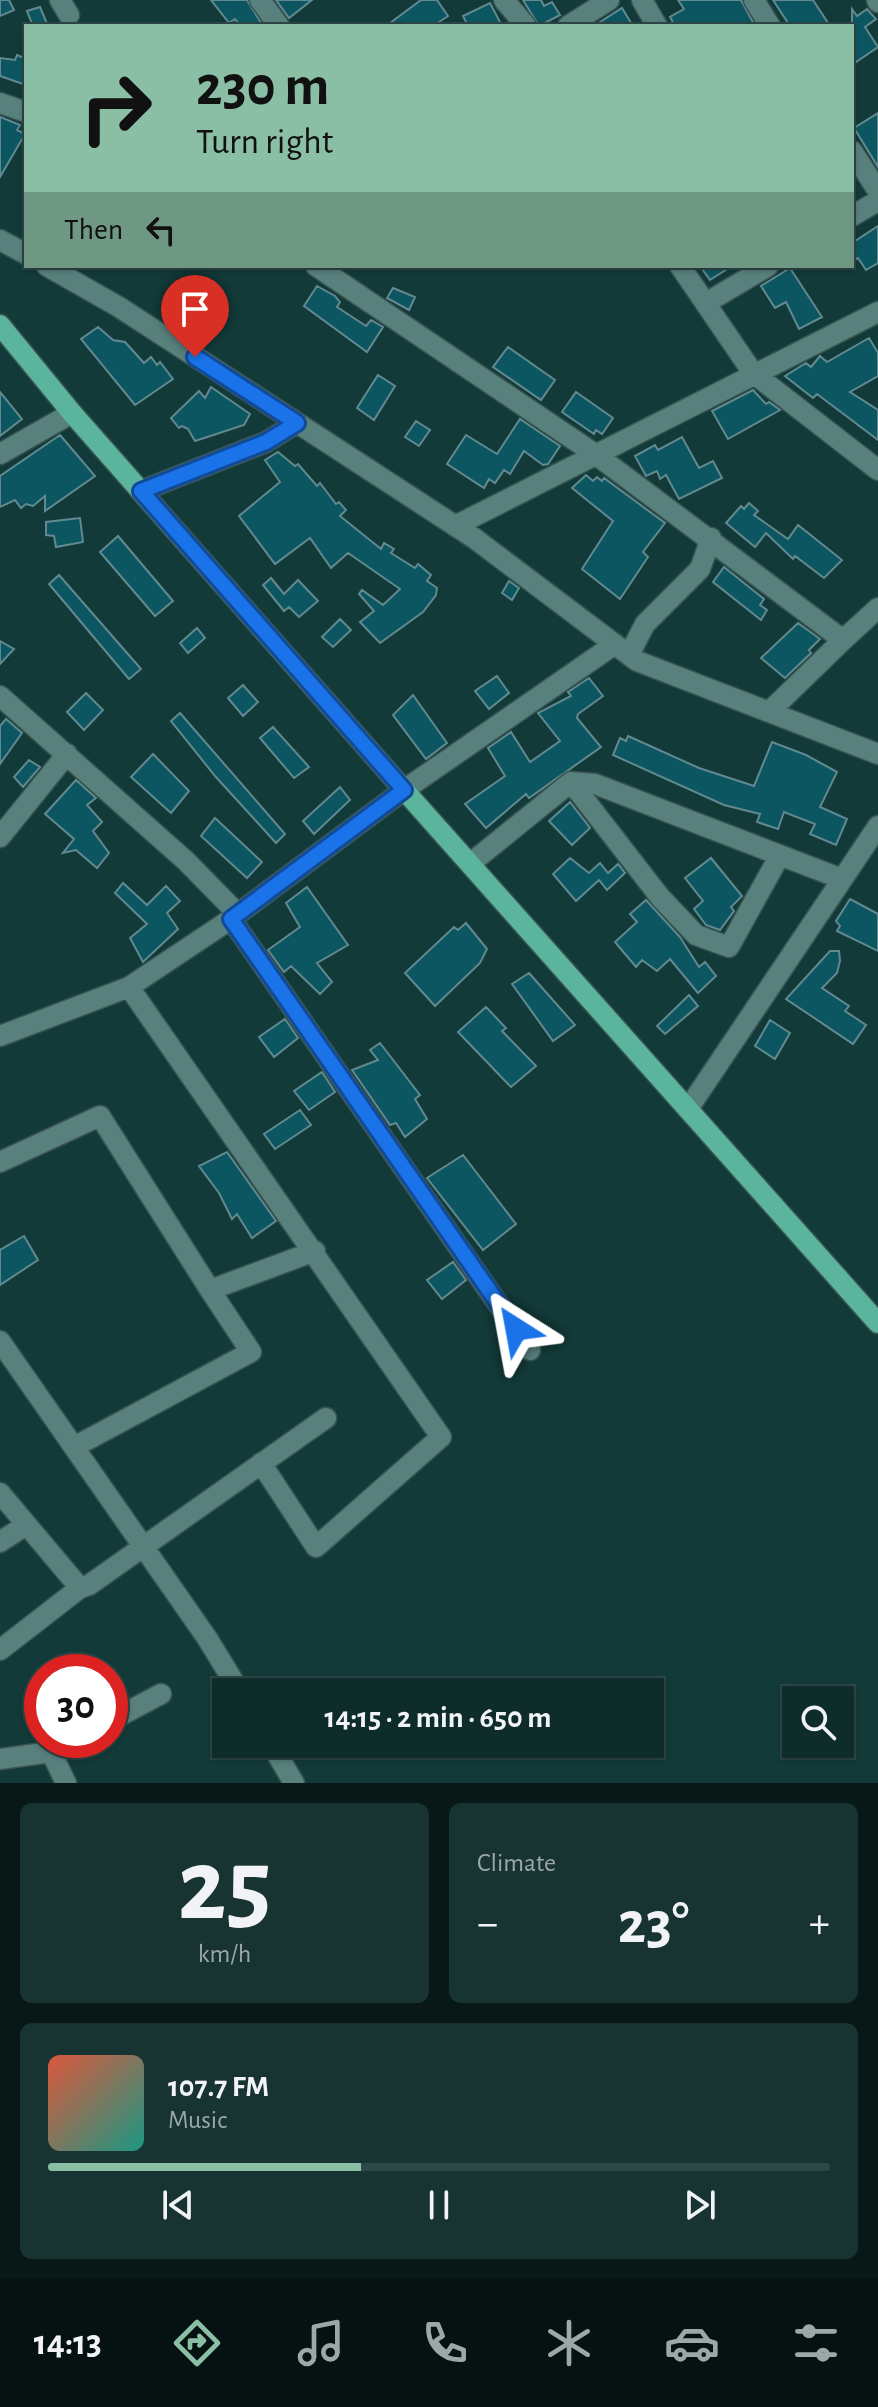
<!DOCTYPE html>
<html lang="en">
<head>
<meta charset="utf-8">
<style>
  body { margin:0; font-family:"Alegreya Sans",sans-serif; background:#173432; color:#f1f3f6; height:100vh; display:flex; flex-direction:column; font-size:30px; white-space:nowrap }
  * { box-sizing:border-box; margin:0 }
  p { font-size:26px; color:#9ba7a8 }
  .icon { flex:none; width:44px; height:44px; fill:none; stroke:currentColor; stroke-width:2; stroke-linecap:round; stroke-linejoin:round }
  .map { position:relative; height:1783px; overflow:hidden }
  .sheet { display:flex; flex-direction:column; gap:20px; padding:20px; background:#081817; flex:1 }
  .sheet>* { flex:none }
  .hud { position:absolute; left:24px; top:24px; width:830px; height:244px; border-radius:0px; box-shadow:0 2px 6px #0004,0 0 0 2px #2e4847; background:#8abfa5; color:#111; overflow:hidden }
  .fabs { position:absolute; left:782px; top:1686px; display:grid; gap:16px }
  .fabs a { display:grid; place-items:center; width:72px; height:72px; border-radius:0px; background:#0e2c2a; box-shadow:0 2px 6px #0004,0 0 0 2px #2e4847; font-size:40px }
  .speed { position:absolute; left:24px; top:1654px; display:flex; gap:16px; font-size:40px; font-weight:700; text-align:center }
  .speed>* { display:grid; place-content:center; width:104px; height:104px; border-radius:50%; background:#0e2c2a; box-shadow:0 2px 6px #0004,0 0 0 2px #2e4847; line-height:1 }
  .speed .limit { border:12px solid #d22; background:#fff; color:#111 }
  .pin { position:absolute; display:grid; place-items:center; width:68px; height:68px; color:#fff; margin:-82px -34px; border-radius:50% 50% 50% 0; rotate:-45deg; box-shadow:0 0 8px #0007 }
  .pin .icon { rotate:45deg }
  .me { position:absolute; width:88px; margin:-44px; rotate:326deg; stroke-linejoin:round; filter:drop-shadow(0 0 6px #0008) }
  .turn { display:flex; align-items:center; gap:28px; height:168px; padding:0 40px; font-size:36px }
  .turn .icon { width:104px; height:104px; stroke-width:2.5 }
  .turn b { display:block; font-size:56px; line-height:68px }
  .then { display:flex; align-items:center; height:76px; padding:0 40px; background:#0003; gap:16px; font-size:30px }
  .big { font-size:60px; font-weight:700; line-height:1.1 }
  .sheet .tile { flex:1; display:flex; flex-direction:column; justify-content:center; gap:12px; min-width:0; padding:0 28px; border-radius:12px; background:#173432 }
  .sheet .dial { align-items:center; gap:0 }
  .dial b { font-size:104px; line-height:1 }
  .song { display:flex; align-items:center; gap:24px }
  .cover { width:96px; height:96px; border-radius:12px; background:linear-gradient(135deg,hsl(10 70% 55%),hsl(170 70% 35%)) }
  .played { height:8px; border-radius:4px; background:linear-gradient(90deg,#8abfa5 40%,#2e4847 40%) }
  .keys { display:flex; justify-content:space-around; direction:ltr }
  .heat { display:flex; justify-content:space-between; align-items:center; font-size:44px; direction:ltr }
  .sheet .tiles { flex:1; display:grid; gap:20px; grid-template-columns:1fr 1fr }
  .tile:last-child { grid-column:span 2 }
  .trip { position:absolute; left:212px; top:1678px; width:452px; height:80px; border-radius:0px; background:#0e2c2a; box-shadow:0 2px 6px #0004,0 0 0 2px #2e4847; font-weight:700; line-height:80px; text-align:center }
  .menu { display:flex; height:128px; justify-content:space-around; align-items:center; background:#061211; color:#9ba7a8 }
  .menu .icon { width:56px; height:56px }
  .menu .active { color:#8abfa5 }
  .menu b { font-size:36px; color:#f1f3f6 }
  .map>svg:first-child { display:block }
  .building { fill:#0c5661; stroke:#628990; stroke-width:2 }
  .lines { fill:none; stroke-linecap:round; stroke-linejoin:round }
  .minor-casing { stroke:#385351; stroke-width:23 }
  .major-casing { stroke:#385351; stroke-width:23 }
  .minor { stroke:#58807d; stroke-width:20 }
  .major { stroke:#5bb49c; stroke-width:20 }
  .route-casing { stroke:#114b97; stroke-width:20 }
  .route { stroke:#1a73e8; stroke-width:14 }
</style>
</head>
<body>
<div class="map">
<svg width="878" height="1783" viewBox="0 0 878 1783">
  <rect width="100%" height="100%" fill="#123a38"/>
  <path class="building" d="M0 0H9L14 10 0 16Z
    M211 0H247L263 26H241L235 19 229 23Z
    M276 0H312L289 18Z
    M421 0H437L448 16 433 26H386Z
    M523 0H541L544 6 552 2 560 15 539 26Z
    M678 0H741L755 26H675L670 17 684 9Z
    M773 0H813L830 26H790Z
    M490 3 502 26H468L463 16Z
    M40 7 48 26H33L27 11Z
    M622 8 633 26H594Z
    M852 9 857 16 867 9 876 19 865 27 878 47 856 62 852 56Z
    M17 55 26 59V85L0 76V58L15 60Z
    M878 113V167L854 128Z
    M0 117 20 125 17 130 25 134 0 177Z
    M878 226V263L866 270 858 258 852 261V243Z
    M700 266H732L710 280Z
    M790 268 822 317 799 329 786 302 775 308 761 286Z
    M317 286 335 296 340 302 337 307 366 326 371 320 383 327 367 352 304 306Z
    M393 288 415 297 409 310 387 298Z
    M98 327 113 340 125 342 144 363 151 357 157 365 160 362 173 379 135 405 81 339Z
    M869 338 878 353V376L850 392 878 410V440L817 394 813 398 785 376 806 363 811 367 820 356 827 362Z
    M508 347 555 380 541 400 493 367Z
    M378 375 395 386 374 420 357 408Z
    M211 387 250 414 244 425 195 441 188 429 182 426 179 428 171 418 199 391 205 398Z
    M753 390 766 404 769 402 780 410 728 439 712 411Z
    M0 392 22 419 0 436Z
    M576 392 613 418 602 434 596 430 594 434 562 412Z
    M520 419 560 446 548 464 543 465 524 451 510 474 504 470 495 483 489 479 484 488 447 464 466 435 497 454Z
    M416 421 430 430 419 446 405 437Z
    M60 435 95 476 45 511V496L33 506 26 504 21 508 15 500 0 507V476Z
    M682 437 699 468 713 461 722 478 679 499 666 475 660 479 657 471 646 476 635 456 655 445 658 450Z
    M278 452 295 466 298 464 317 486 320 483 336 504 339 502 346 510 340 516 381 549 384 543 394 549 391 553 415 568 418 564 431 575 427 581 437 588 436 595 423 612 380 643 360 622 374 611 359 594 362 590 383 605 400 589 348 553 331 568 310 538 275 564 239 516 280 482 265 460Z
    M586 475 593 481 597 477 602 481 604 478 665 523 643 552 648 557 620 599 582 569 613 521 572 488Z
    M749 503 758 511 754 515 788 539 798 525 842 560 824 578 795 556 793 559 766 533 755 547 726 523 741 506 744 509Z
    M80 518 83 542 56 547 54 536 46 535V522Z
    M118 536 173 601 155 616 100 552Z
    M724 567 764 599 760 605 767 610 761 620 713 582Z
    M59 575 141 669 129 679 49 584Z
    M271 578 284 594 298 580 318 601 299 617 289 607 284 611 263 585Z
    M509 581 519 588 512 600 502 593Z
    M340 619 351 630 333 647 322 637Z
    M798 623 820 639 809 650 811 653 785 678 761 658Z
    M197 628 205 638 188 653 180 643Z
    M0 641 14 649 0 664Z
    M497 676 509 693 489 709 475 691Z
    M589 678 603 696 578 714 577 718 601 747 529 798 526 794 486 828 465 804 505 776 488 748 511 732 530 762 560 741 538 713 571 696 568 692Z
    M243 685 258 702 243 716 228 698Z
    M86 693 103 710 84 730 67 712Z
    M413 695 447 743 426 759 393 715Z
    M180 713 285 834 276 843 215 776 171 721Z
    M6 719 22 733 0 764V726Z
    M273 727 309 767 294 778 260 738Z
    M628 736 699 768 754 786 772 742 806 755 837 772 820 807 847 819 836 845 810 834 815 824 784 812 778 829 757 822 760 814 724 805 613 755 620 738 626 741Z
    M153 754 189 791 171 813 131 777Z
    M29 760 40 767 23 787 14 777Z
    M76 780 96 798 87 805 102 822 93 831 109 853 97 868 76 850 63 853 74 839 45 814Z
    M340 787 350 800 314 834 303 821Z
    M570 802 590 828 572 845 549 821Z
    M215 818 262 862 247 878 201 836Z
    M570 858 589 873 600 863 608 873 618 864 625 873 607 890 599 880 576 901 553 874Z
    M711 858 742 896 731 907 734 911 720 930 706 925 694 909 703 901 685 878Z
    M123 883 147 905 166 886 180 901 167 913 178 929 143 962 130 938 147 924 115 893Z
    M307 887 348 945 317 963 332 982 320 994 291 966 284 972 268 950 300 927 286 903Z
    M850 899 878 914V951L837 931 840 926 836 921Z
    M646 900 680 937 699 967 705 962 716 976 698 993 670 959 657 971 642 960 636 967 615 942 637 922 630 914Z
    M466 923 487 949 480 963 435 1006 405 973 454 927 458 930Z
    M830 951H839L840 961 837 973 822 988 849 1006 845 1011 866 1025 853 1044 786 999Z
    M529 973 575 1025 553 1041 512 984Z
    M689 995 698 1006 665 1034 657 1026Z
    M486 1007 506 1028 502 1031 536 1066 511 1087 458 1032Z
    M285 1019 298 1038 274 1057 259 1037Z
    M770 1020 790 1033 775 1059 755 1046Z
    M380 1043 420 1095 415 1099 427 1119 405 1137 396 1123 390 1125 352 1070 378 1060 370 1050Z
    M322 1072 335 1092 309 1110 294 1091Z
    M300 1110 311 1125 275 1149 264 1134Z
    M227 1152 276 1221 252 1238 237 1214 232 1219 219 1193 199 1166Z
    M463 1155 516 1224 483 1250 427 1178Z
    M24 1236 38 1260 0 1285V1250Z
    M453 1262 466 1280 442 1299 427 1280Z"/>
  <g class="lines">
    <defs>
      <path id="minor" d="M60 0 69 15
        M260 0 279 26
        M504 0 526 26
        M642 0 657 26
        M754 0 770 26
        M877 0 878 2
        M568 26 609 0
        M0 103 26 112
        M852 151 878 191
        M852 216 878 201
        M0 240 26 254
        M47 266 119 307 474 538 637 661 878 754
        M316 266 595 454 843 640 769 712
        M680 266 753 373 878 470
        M706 303 768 266
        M0 454 72 413
        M141 491 266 442 297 423
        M455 526 878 312
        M843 640 878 608
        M629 655 645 624 700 569 711 538
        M0 696 186 861 238 914
        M571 782 660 897 696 935 729 947 780 855
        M0 837 67 754
        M471 863 571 782 595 784 842 879
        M231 919 530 1350
        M129 987 441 1437 316 1547 261 1463
        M0 1036 129 987 231 919 404 790 615 644
        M688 1109 878 826
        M0 1162 100 1116 210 1290 315 1251
        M0 1341 207 1638 240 1692
        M74 1447 251 1352 210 1290
        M0 1493 80 1588
        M0 1542 26 1525
        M0 1650 80 1588 89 1585 326 1418
        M110 1721 161 1694
        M271 1744 294 1783
        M51 1752 74 1740
        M0 1759 51 1752 66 1783"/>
      <path id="major" d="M0 325 72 413 404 790 878 1323"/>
    </defs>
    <use href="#minor" class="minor-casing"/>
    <use href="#major" class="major-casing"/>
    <use href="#minor" class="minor"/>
    <use href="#major" class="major"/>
  </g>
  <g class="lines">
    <defs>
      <path id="route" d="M195 357 297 423 266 442 141 491 404 790 231 919 516 1329"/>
    </defs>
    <use href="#route" class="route-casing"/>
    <use href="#route" class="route"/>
  </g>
</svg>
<div class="fabs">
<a><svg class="icon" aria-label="search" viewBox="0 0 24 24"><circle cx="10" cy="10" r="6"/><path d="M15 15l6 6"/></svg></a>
</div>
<div class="speed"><div class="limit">30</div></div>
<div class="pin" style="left:195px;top:357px;background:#d93025"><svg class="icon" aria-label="arrive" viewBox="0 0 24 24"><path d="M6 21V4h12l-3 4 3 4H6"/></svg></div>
<svg class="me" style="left:516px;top:1329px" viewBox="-20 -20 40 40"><path d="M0-17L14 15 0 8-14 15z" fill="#1a73e8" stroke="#fff" stroke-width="4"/></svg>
<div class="trip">14:15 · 2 min · 650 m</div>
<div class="hud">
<div class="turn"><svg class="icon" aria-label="right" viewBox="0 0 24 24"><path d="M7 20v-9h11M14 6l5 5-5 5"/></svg><div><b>230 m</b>Turn right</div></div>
<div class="then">Then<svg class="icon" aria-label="left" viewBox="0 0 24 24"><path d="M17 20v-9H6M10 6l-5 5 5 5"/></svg></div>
</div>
</div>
<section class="sheet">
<div class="tiles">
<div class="tile dial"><b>25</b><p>km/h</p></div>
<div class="tile"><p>Climate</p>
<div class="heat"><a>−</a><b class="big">23°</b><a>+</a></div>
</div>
<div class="tile">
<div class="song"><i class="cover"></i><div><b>107.7 FM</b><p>Music</p></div></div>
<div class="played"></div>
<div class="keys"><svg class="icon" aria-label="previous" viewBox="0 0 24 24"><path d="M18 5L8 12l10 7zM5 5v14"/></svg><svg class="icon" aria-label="pause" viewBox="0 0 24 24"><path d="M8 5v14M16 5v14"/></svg><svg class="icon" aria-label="next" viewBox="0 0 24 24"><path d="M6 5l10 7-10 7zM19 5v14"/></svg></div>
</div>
</div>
</section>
<nav class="menu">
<b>14:13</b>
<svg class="icon active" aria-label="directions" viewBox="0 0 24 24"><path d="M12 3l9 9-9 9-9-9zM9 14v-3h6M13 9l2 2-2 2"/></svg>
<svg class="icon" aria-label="music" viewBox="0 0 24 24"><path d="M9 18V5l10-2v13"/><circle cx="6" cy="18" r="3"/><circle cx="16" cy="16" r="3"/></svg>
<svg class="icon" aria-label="phone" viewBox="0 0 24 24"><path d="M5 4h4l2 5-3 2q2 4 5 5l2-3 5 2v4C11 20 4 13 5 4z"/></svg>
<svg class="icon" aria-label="climate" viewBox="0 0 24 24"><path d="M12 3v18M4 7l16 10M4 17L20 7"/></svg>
<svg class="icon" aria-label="car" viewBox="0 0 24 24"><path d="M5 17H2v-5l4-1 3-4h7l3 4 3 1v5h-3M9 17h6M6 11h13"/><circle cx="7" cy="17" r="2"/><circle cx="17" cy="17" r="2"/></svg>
<svg class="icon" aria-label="filters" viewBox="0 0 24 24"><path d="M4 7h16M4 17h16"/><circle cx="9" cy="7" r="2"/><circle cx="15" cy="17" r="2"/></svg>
</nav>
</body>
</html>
